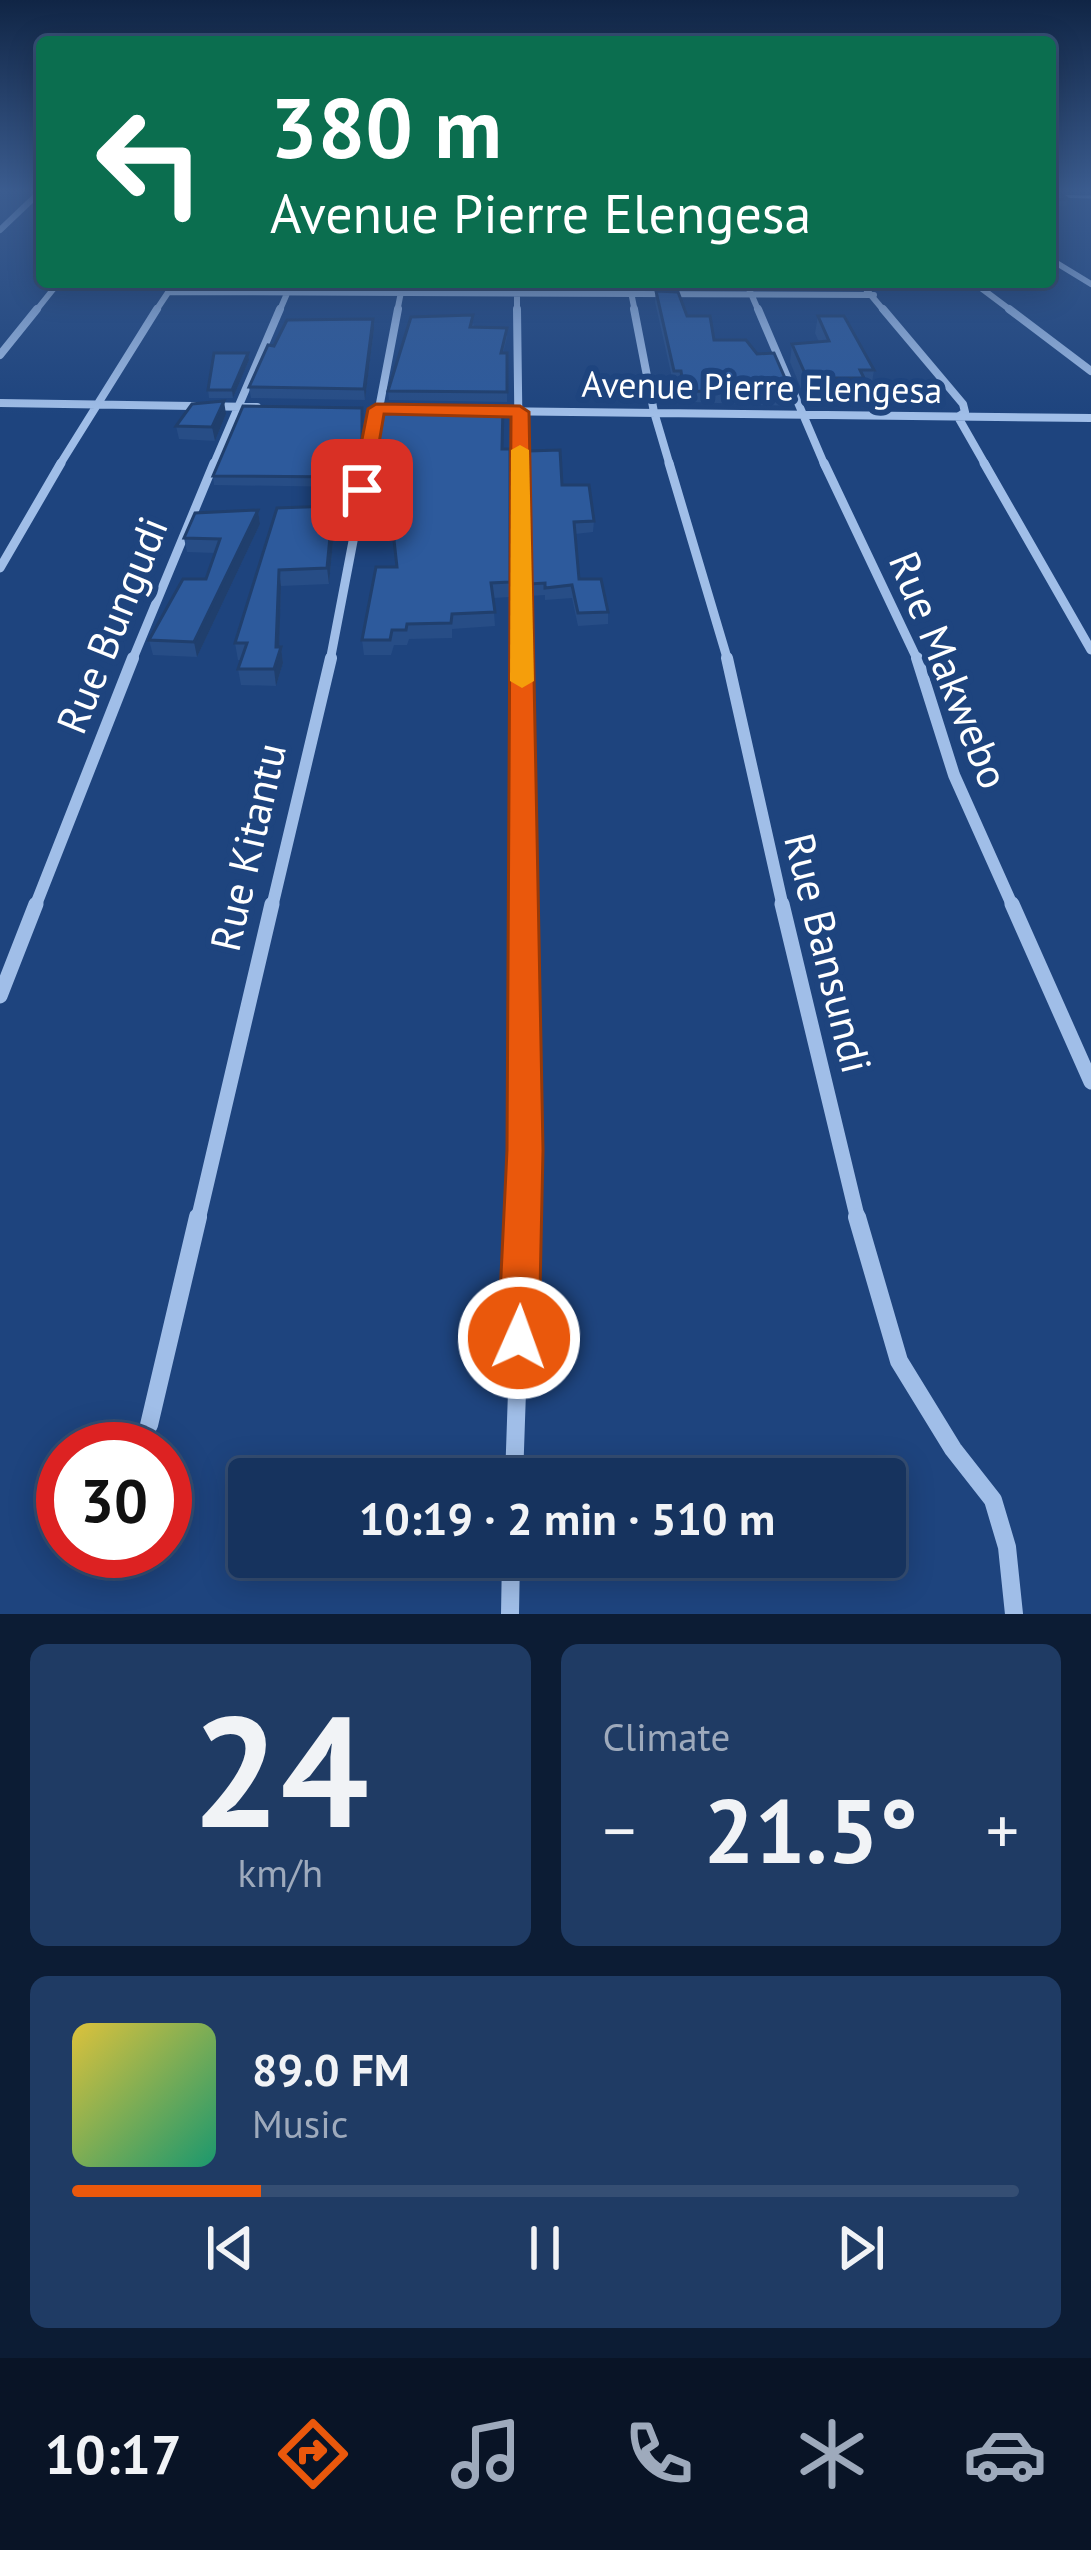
<!DOCTYPE html>
<html lang="en">
<head>
<meta charset="utf-8">
<style>
  body { margin:0; font-family:"PT Sans",sans-serif; background:#1f3b64; color:#f1f3f6; height:100vh; display:flex; flex-direction:column; font-size:45px; white-space:nowrap }
  * { box-sizing:border-box; margin:0 }
  p { font-size:39px; color:#9eaabc }
  .icon { flex:none; width:66px; height:66px; fill:none; stroke:currentColor; stroke-width:2; stroke-linecap:round; stroke-linejoin:round }
  .map { position:relative; height:1614px; overflow:hidden }
  .panel { display:flex; flex-direction:column; gap:30px; padding:30px; background:#0c1c34; flex:1 }
  .panel>* { flex:none }
  .banner { position:absolute; left:36px; top:36px; width:1020px; height:252px; border-radius:12px; box-shadow:0 6px 30px #0003,0 0 0 3px #354e73; background:#0b6e4f; color:#fff; overflow:hidden }
  .speed { position:absolute; left:36px; top:1422px; display:flex; gap:24px; font-size:60px; font-weight:700; text-align:center }
  .speed>* { display:grid; place-content:center; width:156px; height:156px; border-radius:50%; background:#16335e; box-shadow:0 6px 30px #0003,0 0 0 3px #354e73; line-height:1 }
  .speed .limit { border:18px solid #d22; background:#fff; color:#111 }
  .pin { position:absolute; display:grid; place-items:center; width:102px; height:102px; color:#fff; margin:-51px; border-radius:24px; box-shadow:0 6px 18px #0006 }
  .me { position:absolute; width:132px; margin:-66px; rotate:2deg; stroke-linejoin:round; filter:drop-shadow(0 0 9px #0008) }
  .turn { display:flex; align-items:center; gap:42px; height:252px; padding:0 36px; font-size:54px }
  .turn .icon { width:156px; height:156px; stroke-width:2.5 }
  .turn b { display:block; font-size:84px; line-height:102px }
  .big { font-size:90px; font-weight:600; line-height:1.1 }
  .panel .widget { flex:1; display:flex; flex-direction:column; justify-content:center; gap:18px; min-width:0; padding:0 42px; border-radius:18px; background:#1f3b64 }
  .panel .dial { align-items:center; gap:0 }
  .dial b { font-size:156px; line-height:1 }
  .song { display:flex; align-items:center; gap:36px }
  .cover { width:144px; height:144px; border-radius:18px; background:linear-gradient(135deg,hsl(50 70% 55%),hsl(160 70% 35%)) }
  .played { height:12px; border-radius:6px; background:linear-gradient(90deg,#ea580c 20%,#354e73 20%) }
  .keys { display:flex; justify-content:space-around; direction:ltr }
  .heat { display:flex; justify-content:space-between; align-items:center; font-size:66px; direction:ltr }
  .panel .tiles { flex:1; display:grid; gap:30px; grid-template-columns:1fr 1fr }
  .widget:last-child { grid-column:span 2 }
  .trip { position:absolute; left:228px; top:1458px; width:678px; height:120px; border-radius:12px; background:#16335e; box-shadow:0 6px 30px #0003,0 0 0 3px #354e73; font-weight:600; line-height:120px; text-align:center }
  .menu { display:flex; height:192px; justify-content:space-around; align-items:center; background:#091426; color:#9eaabc }
  .menu .icon { width:84px; height:84px }
  .menu .current { color:#ea580c }
  .menu b { font-size:54px; color:#f1f3f6 }
  .map>svg:first-child { display:block }
  .lines { fill:none; stroke-linecap:round; stroke-linejoin:round }
  .stream { stroke:#94b8ea; stroke-width:3 }
  .minor-far5 { stroke:#a0bee8; stroke-width:6 }
  .minor-far4 { stroke:#a0bee8; stroke-width:8 }
  .minor-far3 { stroke:#a0bee8; stroke-width:9 }
  .minor-far2 { stroke:#a0bee8; stroke-width:12 }
  .minor-far1 { stroke:#a0bee8; stroke-width:15 }
  .minor { stroke:#a0bee8; stroke-width:18 }
  .wall { fill:#274d86 }
  .shaded-wall { fill:#203f6d }
  .building { fill:#2d5a9c; stroke:#203f6d; stroke-width:3 }
  .route { fill:#ea580c; stroke:#983908; stroke-width:3 }
  .slow { fill:#f59e0b }
  .labels { text-anchor:middle; stroke-width:12; stroke-linejoin:round; paint-order:stroke }
  .far-street-label { font-size:36px; fill:#fff; stroke:#1e447e }
  .street-label { font-size:42px; fill:#fff; stroke:#1e447e }
</style>
</head>
<body>
<div class="map">
<svg width="1091" height="1614" viewBox="0 0 1091 1614">
  <rect width="100%" height="100%" fill="#1e447e"/>
  <g class="lines">
    <path class="stream" d="M1050 196 1091 197"/>
    <path class="minor-far5" d="M0 230 42 190
      M1050 259 1091 284
      M517 282V312
      M629 282 635 312
      M746 282 759 312
      M860 282 885 312
      M973 282 1013 312
      M169 292 874 295
      M35 312 59 282
      M155 312 175 282
      M279 312 292 282
      M397 312 403 282"/>
    <path class="minor-far4" d="M517 309 519 466
      M634 309 654 412 670 466
      M758 309 825 466
      M883 309 963 404 965 412 958 417 986 466
      M1009 309 1091 371
      M0 355 37 309
      M0 403 257 407
      M487 411 1091 418
      M59 466 157 309
      M213 466 280 309
      M368 466 398 309"/>
    <path class="minor-far3" d="M519 463 520 661
      M669 463 728 661
      M824 463 918 661
      M984 463 1091 650
      M0 568 61 463
      M132 661 214 463
      M330 661 368 463"/>
    <path class="minor-far2" d="M520 658 523 907
      M727 658 783 907
      M917 658 954 775 1013 907
      M35 907 133 658
      M272 907 331 658"/>
    <path class="minor-far1" d="M782 904 858 1220
      M1012 904 1091 1082
      M0 996 36 904
      M198 1220 272 904
      M523 1220V904"/>
    <path class="minor" d="M857 1217 899 1361 953 1449 993 1500 1007 1547 1014 1614
      M149 1425 198 1217
      M514 1479 523 1217
      M510 1614 511 1557"/>
  </g>
  <path class="wall" d="M1050 189 1068 199 1066 206H1050Z
    M656 291 714 340 757 354 792 394 790 406 693 402 692 396H682L680 382H673L655 302Z
    M818 316 874 370 871 388H863L861 396H804L790 362 792 344 819 342 815 333Z
    M474 324 473 328H507V337L503 353H507V402L389 400 388 391Z
    M374 329 365 400 251 398 249 387 274 346Z
    M248 353 249 360 233 398H209L208 390Z
    M226 414 215 441 179 439 176 426Z
    M363 447 349 516 347 487 214 485 213 476Z
    M510 449 511 597 493 598 495 626 452 629V638L409 639 407 645H394L391 655H364L362 640 396 567 393 536 363 537 362 523Z
    M528 451 594 521 593 532 575 534 579 579 608 612V624L578 626 572 598 545 600V595L529 596Z
    M277 508 335 521 329 584 281 586 279 647H281L283 663 276 686 241 685 238 669 241 660H238L235 643Z
    M258 510 260 524 197 657 153 655 149 640 206 579 215 553 187 552 184 538Z"/>
  <path class="shaded-wall" d="M373 319 374 329 365 400 364 389Z
    M248 353 249 360 233 398 232 390Z
    M224 401 226 414 215 441 212 427Z
    M363 416V447L349 516 348 507Z
    M333 506 335 521 329 584 327 568Z
    M258 510 260 524 197 657 194 642Z
    M279 570 281 586 279 653 281 647 283 663 276 686 274 669Z"/>
  <path class="building" d="M1050 189H1054L1068 199 1050 200Z
    M656 291 678 292 687 316H710L714 340H746L757 354 774 353 792 394 694 391 693 385H683L681 371H674Z
    M473 315 470 327 507 328 501 353H507V392L388 391 411 317Z
    M818 316H844L874 370H860L864 378H807L792 344 829 341Z
    M373 319 364 389 249 387 268 345 274 346 287 320Z
    M214 353H248L232 390H208Z
    M224 401 212 427 176 426 192 404Z
    M385 404 503 406 502 449H510V582L491 583 495 612 452 614 451 623 407 624 406 630H392L390 640H362L376 567H397L392 522 362 523Z
    M243 406 362 408V438L348 507 347 477 213 476Z
    M560 450 562 485H589L594 521 574 522 579 579H601L608 612 578 613 572 585 545 588V583L529 584 528 451Z
    M333 506 327 568 279 570 276 647H281L274 669H238L247 643H235L277 508Z
    M258 510 194 642 149 640 183 579H206L220 539 184 538 195 513Z"/>
  <linearGradient id="sky" x2="0" y2="1"><stop stop-color="#102545"/><stop offset="0.46" stop-color="#3b5c8f"/><stop offset="1" stop-color="#3b5c8f" stop-opacity="0"/></linearGradient>
  <rect width="1091" height="415" fill="url(#sky)"/>
  <path class="route" d="M376 404 520 406 529 412 543 1150 539 1338 533 1352 519 1358 504 1352 498 1338 507 1150 511 417 384 414 371 490 362 496 352 490 368 409Z"/>
  <path class="slow" d="M520 445 529 450 534 681 522 688 510 681 511 450Z"/>
  <g class="labels">
    <g class="far-street-label">
      <text transform="translate(762 387) rotate(1)" y="13">Avenue Pierre Elengesa</text>
    </g>
    <g class="street-label">
      <text transform="translate(112 625) rotate(-68)" y="15">Rue Bungudi</text>
      <text transform="translate(949 670) rotate(68)" y="15">Rue Makwebo</text>
      <text transform="translate(248 847) rotate(-77)" y="15">Rue Kitantu</text>
      <text transform="translate(828 953) rotate(76)" y="15">Rue Bansundi</text>
    </g>
  </g>
</svg>
<div class="speed"><div class="limit">30</div></div>
<div class="pin" style="left:362px;top:490px;background:#d93025"><svg class="icon" aria-label="arrive" viewBox="0 0 24 24"><path d="M6 21V4h12l-3 4 3 4H6"/></svg></div>
<svg class="me" style="left:519px;top:1338px" viewBox="-20 -20 40 40"><circle r="17" fill="#ea580c" stroke="#fff" stroke-width="3"/><path d="M0-11L8 9 0 5-8 9z" fill="#fff"/></svg>
<div class="trip">10:19 · 2 min · 510 m</div>
<div class="banner">
<div class="turn"><svg class="icon" aria-label="left" viewBox="0 0 24 24"><path d="M17 20v-9H6M10 6l-5 5 5 5"/></svg><div><b>380 m</b>Avenue Pierre Elengesa</div></div>
</div>
</div>
<section class="panel">
<div class="tiles">
<div class="widget dial"><b>24</b><p>km/h</p></div>
<div class="widget"><p>Climate</p>
<div class="heat"><a>−</a><b class="big">21.5°</b><a>+</a></div>
</div>
<div class="widget">
<div class="song"><i class="cover"></i><div><b>89.0 FM</b><p>Music</p></div></div>
<div class="played"></div>
<div class="keys"><svg class="icon" aria-label="previous" viewBox="0 0 24 24"><path d="M18 5L8 12l10 7zM5 5v14"/></svg><svg class="icon" aria-label="pause" viewBox="0 0 24 24"><path d="M8 5v14M16 5v14"/></svg><svg class="icon" aria-label="next" viewBox="0 0 24 24"><path d="M6 5l10 7-10 7zM19 5v14"/></svg></div>
</div>
</div>
</section>
<nav class="menu">
<b>10:17</b>
<svg class="icon current" aria-label="directions" viewBox="0 0 24 24"><path d="M12 3l9 9-9 9-9-9zM9 14v-3h6M13 9l2 2-2 2"/></svg>
<svg class="icon" aria-label="music" viewBox="0 0 24 24"><path d="M9 18V5l10-2v13"/><circle cx="6" cy="18" r="3"/><circle cx="16" cy="16" r="3"/></svg>
<svg class="icon" aria-label="phone" viewBox="0 0 24 24"><path d="M5 4h4l2 5-3 2q2 4 5 5l2-3 5 2v4C11 20 4 13 5 4z"/></svg>
<svg class="icon" aria-label="climate" viewBox="0 0 24 24"><path d="M12 3v18M4 7l16 10M4 17L20 7"/></svg>
<svg class="icon" aria-label="car" viewBox="0 0 24 24"><path d="M5 17H2v-5l4-1 3-4h7l3 4 3 1v5h-3M9 17h6M6 11h13"/><circle cx="7" cy="17" r="2"/><circle cx="17" cy="17" r="2"/></svg>
</nav>
</body>
</html>
